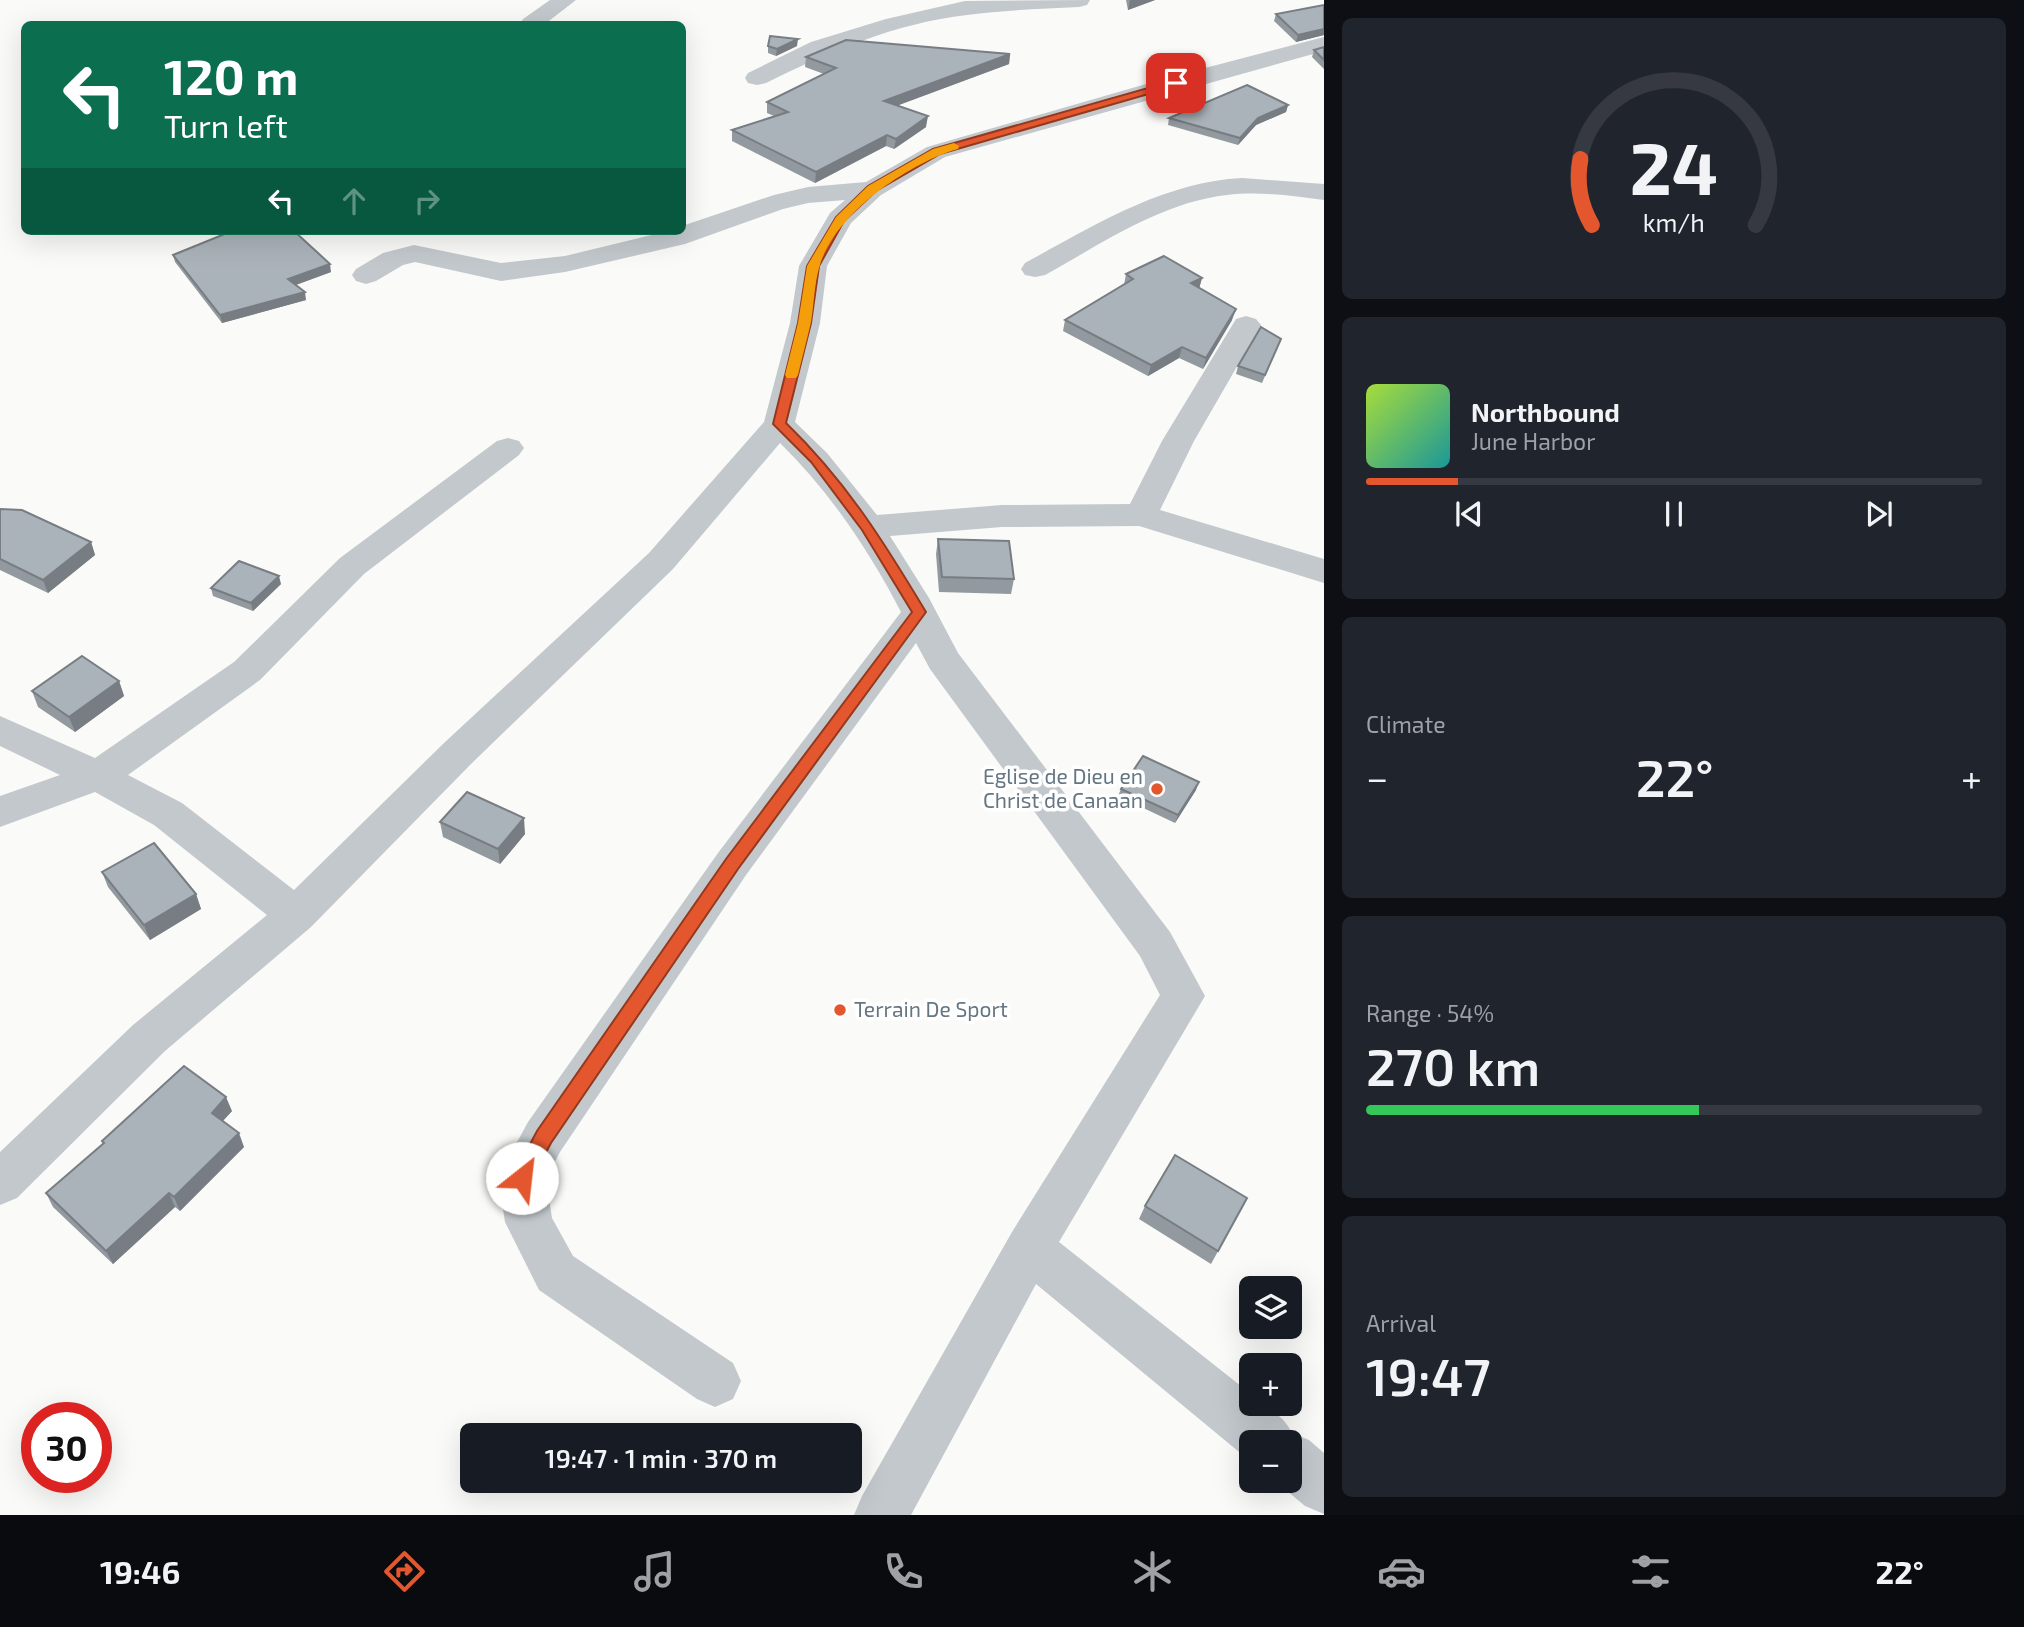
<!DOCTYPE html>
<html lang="en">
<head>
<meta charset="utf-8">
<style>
  body { margin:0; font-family:"Exo 2",sans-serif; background:#20242c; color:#f1f3f6; height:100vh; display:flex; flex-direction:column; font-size:26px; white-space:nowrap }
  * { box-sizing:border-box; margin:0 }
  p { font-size:23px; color:#9ea1a6 }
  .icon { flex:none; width:38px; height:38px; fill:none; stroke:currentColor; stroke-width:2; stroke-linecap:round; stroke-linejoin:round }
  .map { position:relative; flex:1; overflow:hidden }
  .details { display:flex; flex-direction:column; gap:18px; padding:18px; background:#0d0f14; width:700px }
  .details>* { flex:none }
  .top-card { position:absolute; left:21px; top:21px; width:665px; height:214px; border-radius:10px; box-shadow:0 7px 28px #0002; background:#0b6e4f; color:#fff; overflow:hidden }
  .buttons { position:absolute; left:1239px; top:1276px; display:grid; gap:14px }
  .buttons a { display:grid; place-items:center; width:63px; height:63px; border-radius:10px; background:#171b24; box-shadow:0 7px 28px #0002; font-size:35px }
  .speed { position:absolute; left:21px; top:1402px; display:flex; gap:14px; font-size:35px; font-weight:700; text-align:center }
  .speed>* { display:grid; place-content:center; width:91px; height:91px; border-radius:50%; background:#171b24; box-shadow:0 7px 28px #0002; line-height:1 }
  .speed .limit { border:10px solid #d22; background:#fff; color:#111 }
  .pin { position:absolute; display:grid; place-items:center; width:60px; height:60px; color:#fff; margin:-30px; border-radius:14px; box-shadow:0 4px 10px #0006 }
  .me { position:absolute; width:77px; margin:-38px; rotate:29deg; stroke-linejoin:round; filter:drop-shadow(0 0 5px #0008) }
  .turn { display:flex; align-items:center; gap:24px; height:147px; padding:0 28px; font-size:32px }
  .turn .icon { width:91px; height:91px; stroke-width:2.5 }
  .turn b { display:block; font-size:49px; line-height:60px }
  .lanes { display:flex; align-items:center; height:66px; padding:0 28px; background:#0003; justify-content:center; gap:35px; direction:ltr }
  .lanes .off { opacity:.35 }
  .big { font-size:52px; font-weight:600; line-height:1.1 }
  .details .tile { flex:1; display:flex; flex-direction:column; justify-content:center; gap:10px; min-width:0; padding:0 24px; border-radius:10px; background:#20242c }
  .details .dial { align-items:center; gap:0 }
  .dial svg { height:182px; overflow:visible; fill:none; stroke:#363941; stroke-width:7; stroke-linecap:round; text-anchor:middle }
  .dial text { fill:#f1f3f6; stroke:none }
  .song { display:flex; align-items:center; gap:21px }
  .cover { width:84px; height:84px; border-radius:10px; background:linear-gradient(135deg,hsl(80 70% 55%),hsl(180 70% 35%)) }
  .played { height:7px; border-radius:4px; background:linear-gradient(90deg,#e4572e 15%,#363941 15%) }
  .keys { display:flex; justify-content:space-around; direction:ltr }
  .heat { display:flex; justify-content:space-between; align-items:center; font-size:38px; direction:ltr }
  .charge { height:10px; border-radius:5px; background:linear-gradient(90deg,#34c759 54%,#363941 0) }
  .trip { position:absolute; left:460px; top:1423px; width:402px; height:70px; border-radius:10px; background:#171b24; box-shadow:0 7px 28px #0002; font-weight:600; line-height:70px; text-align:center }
  .menu { display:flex; height:112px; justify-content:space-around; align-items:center; background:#090b0e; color:#9ea1a6 }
  .menu .icon { width:49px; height:49px }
  .menu .current { color:#e4572e }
  .menu b { font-size:32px; color:#f1f3f6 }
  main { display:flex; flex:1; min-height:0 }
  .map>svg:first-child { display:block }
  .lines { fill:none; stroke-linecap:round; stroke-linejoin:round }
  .minor { fill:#c3c8cc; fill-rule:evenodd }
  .wall { fill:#929a9f }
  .shaded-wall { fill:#777d82 }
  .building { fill:#aab3b9; stroke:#777d82; stroke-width:2 }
  .route { fill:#e4572e; stroke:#94391e; stroke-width:2 }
  .slow { fill:#f59e0b }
  .poi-dot { fill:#e4572e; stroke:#fff; stroke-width:2.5 }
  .labels { text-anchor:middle; stroke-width:7; stroke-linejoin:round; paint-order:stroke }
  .poi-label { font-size:21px; fill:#657683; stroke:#fff; text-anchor:end }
</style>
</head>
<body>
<main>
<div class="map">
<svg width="1324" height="1515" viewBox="0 0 1324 1515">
  <rect width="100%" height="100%" fill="#fafaf8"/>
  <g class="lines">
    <path class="minor" d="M550 0H576L545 24H520L523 19Z
      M1090 0 1087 5 1079 7C1042 9 1004 10 967 15 896 23 828 52 766 83L757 85 748 83 745 78 748 73 811 42 886 19 965 1Z
      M1324 37V51L945 157 881 195 851 223 827 266 820 323 795 422 827 453 877 515 1002 505 1130 504 1162 441 1236 319 1246 316 1256 319 1261 325 1194 441 1160 510 1324 559V583L1139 526 1002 527 890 536 929 598 958 653 1170 932 1205 996 1059 1242 1251 1394V1404C1268 1404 1285 1418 1292 1433L1309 1440 1324 1453V1514L1305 1506 1274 1480H1290V1442H1251L1250 1461 1036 1284 911 1515H854L862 1496 1012 1232 1160 995 1140 956 930 669 916 643 746 875 560 1152 546 1179 552 1218 573 1256 733 1363 741 1381 733 1399 715 1407 697 1399 539 1290 505 1222 498 1177 528 1122 718 853 901 612C869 550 829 491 780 443L673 569 472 763 311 927 165 1051 17 1198 0 1205V1152L133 1025 267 915 154 825 95 792 0 827V796L60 775 0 746V716L95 758 234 662 340 558 497 441 508 438 519 441 524 448 519 455 364 574 260 680 128 775 182 803 294 890 444 743 649 553 764 422 790 323 799 266 830 213 845 200 808 203 783 209 685 244 565 272 501 281 415 262 403 265 376 281 366 284 356 281 352 275 356 269 383 253 414 245 501 263 565 256 668 231H682V226L774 195 808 187 866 182 927 147 1167 78Z
      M1242 178 1324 184V200C1292 196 1259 191 1227 195 1162 202 1101 244 1045 275L1035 277 1025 275 1021 269 1025 263C1093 226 1163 182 1242 178Z"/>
  </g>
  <path class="wall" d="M1126 0H1155L1128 10Z
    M1324 5V35L1296 42 1274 21 1276 14Z
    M768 46H797L776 56 768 53Z
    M1324 47V69L1312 57 1314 50Z
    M1010 54 1009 64 898 105 926 127 894 149 886 146 815 183 732 141V130L774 116 767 113V102L824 74 805 67 806 57Z
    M1288 105 1286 112 1256 125 1238 145 1168 125 1169 118Z
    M173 255 331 272 296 285 306 300 222 323 175 262Z
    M1126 274 1202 278 1199 288 1232 320 1203 369 1179 358 1148 376 1063 331 1065 320 1124 285Z
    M1281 339 1262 383 1236 374 1238 366Z
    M0 509 91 542 95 555 48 593 0 570Z
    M938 539 1014 579 1011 594 939 592 936 554Z
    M281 584 253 611 213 596 211 588Z
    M119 681 124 696 75 732 38 707 32 691Z
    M1121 789 1196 790 1175 823 1118 796Z
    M440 822 525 834 500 864 443 837Z
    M102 872 196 894 201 909 150 940 108 887Z
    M232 1111 223 1121 244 1147 180 1211 175 1207 113 1264 53 1207 46 1193 103 1144 102 1141Z
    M1247 1198 1211 1264 1139 1219 1145 1206Z"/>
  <path class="shaded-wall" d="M1130 0H1155L1128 10Z
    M1324 29V35L1296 42 1298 35Z
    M798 39 797 46 776 56 777 49Z
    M1010 54 1009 64 883 111 884 101Z
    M1288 105 1286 112 1256 125 1238 145 1240 138 1258 118Z
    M928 116 926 127 894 149 896 139Z
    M887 135 886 146 815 183 816 172Z
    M330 264 331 272 290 287 288 279Z
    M1202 278 1199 289 1191 283Z
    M305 292 306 300 222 323 220 315Z
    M1236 309 1232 320 1203 369 1206 358Z
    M1182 347 1179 358 1148 376 1151 365Z
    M91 542 95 555 48 593 43 580Z
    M279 576 281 584 253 611 251 603Z
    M119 681 124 696 75 732 69 717Z
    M1199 782 1196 790 1175 823 1178 815Z
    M524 818 525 834 500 864 498 849Z
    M196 894 201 909 150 940 144 925Z
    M226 1097 232 1111 217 1127 212 1113Z
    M239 1133 244 1147 180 1211 174 1197Z
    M169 1193 175 1207 113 1264 106 1251Z"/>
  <path class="building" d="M1324 5V29L1298 35 1276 14Z
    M770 36 798 39 777 49 768 46Z
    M846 40 1010 54 884 101 928 116 896 139 887 135 816 172 732 130 788 112 767 102 836 68 806 57Z
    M1324 47V60L1314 50Z
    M1247 85 1288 105 1258 118 1240 138 1169 118Z
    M232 231H294L330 264 288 279 305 292 220 315 173 255Z
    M1164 256 1202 278 1191 283 1236 309 1206 358 1182 347 1151 365 1065 320 1133 279 1126 274Z
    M1261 327 1281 339 1265 375 1238 366Z
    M0 509 22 510 91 542 43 580 0 559Z
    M938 539 1009 541 1014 579 942 577Z
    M239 561 279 576 251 603 211 588Z
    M82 656 119 681 69 717 32 691Z
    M1143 756 1199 782 1178 815 1121 789Z
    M467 792 524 818 498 849 440 822Z
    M154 843 196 894 144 925 102 872Z
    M184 1066 226 1097 212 1113 239 1133 174 1197 169 1193 106 1251 46 1193 104 1143 102 1141Z
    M1175 1155 1247 1198 1218 1251 1145 1206Z"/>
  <path class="route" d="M1176 80 1181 83 1180 85 940 154 876 191 844 221 819 266 811 323 786 423C846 481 884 542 926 612L738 869 551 1143 529 1184 522 1186 515 1184 512 1178 537 1131 726 859 912 612 862 530 811 462 773 424 798 323 807 266 836 217 868 186 933 149Z"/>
  <path class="slow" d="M954 143 959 146 958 149C908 163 832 216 819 268 814 286 814 304 811 322 807 340 802 357 798 375L796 378H787L785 375 798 323 807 266 836 217 868 186 933 149Z"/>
  <g class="poi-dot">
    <circle cx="1157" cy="789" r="7"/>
    <circle cx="840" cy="1010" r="7"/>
  </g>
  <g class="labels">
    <g class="poi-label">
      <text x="1143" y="784">Eglise de Dieu en<tspan x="1143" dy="24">Christ de Canaan</tspan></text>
      <text x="854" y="1017" text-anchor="start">Terrain De Sport</text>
    </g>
  </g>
</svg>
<div class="buttons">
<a><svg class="icon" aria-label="layers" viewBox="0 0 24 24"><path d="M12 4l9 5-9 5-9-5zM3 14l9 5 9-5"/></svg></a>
<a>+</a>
<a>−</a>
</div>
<div class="speed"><div class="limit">30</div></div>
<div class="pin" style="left:1176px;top:83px;background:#d93025"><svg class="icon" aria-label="arrive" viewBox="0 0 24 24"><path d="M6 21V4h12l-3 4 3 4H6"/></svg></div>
<svg class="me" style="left:522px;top:1178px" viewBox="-20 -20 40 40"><circle r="19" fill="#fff"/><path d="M0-13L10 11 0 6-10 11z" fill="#e4572e"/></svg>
<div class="trip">19:47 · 1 min · 370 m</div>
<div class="top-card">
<div class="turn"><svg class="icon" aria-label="left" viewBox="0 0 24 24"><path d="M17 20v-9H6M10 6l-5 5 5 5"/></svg><div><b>120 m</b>Turn left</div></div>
<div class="lanes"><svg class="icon" aria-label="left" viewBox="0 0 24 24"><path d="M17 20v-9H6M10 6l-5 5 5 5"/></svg><svg class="icon off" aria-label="ahead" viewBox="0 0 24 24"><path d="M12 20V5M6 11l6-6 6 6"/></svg><svg class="icon off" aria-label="right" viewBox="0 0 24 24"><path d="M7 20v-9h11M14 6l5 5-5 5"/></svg></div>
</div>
</div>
<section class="details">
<div class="tile dial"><svg viewBox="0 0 100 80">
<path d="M14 69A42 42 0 1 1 86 69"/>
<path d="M14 69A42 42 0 0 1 9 40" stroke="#e4572e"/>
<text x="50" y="56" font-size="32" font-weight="700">24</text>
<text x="50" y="72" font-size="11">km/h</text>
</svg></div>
<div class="tile">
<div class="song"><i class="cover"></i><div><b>Northbound</b><p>June Harbor</p></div></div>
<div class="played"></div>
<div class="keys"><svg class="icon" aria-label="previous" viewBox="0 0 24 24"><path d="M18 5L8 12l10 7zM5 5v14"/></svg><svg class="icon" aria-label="pause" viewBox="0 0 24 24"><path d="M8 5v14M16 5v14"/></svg><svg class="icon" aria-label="next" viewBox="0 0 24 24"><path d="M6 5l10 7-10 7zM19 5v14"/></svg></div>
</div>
<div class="tile"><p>Climate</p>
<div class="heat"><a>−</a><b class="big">22°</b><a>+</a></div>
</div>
<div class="tile"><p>Range · 54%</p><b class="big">270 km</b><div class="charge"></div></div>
<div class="tile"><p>Arrival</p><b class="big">19:47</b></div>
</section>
</main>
<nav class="menu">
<b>19:46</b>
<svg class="icon current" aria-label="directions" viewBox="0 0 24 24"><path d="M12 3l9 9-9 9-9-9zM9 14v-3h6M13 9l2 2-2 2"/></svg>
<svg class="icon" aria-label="music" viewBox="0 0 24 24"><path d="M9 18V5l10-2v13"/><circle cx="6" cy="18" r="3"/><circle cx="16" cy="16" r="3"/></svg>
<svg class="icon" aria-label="phone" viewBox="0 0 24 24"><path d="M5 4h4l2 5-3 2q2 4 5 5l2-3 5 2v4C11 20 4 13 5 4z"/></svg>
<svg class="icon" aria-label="climate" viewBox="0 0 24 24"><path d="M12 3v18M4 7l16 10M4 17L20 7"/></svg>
<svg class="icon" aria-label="car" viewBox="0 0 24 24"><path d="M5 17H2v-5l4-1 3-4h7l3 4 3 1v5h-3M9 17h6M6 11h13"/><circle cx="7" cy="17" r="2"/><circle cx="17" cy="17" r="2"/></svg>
<svg class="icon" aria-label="filters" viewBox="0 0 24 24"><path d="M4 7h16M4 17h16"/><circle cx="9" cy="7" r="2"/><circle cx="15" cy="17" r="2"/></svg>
<b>22°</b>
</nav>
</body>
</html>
